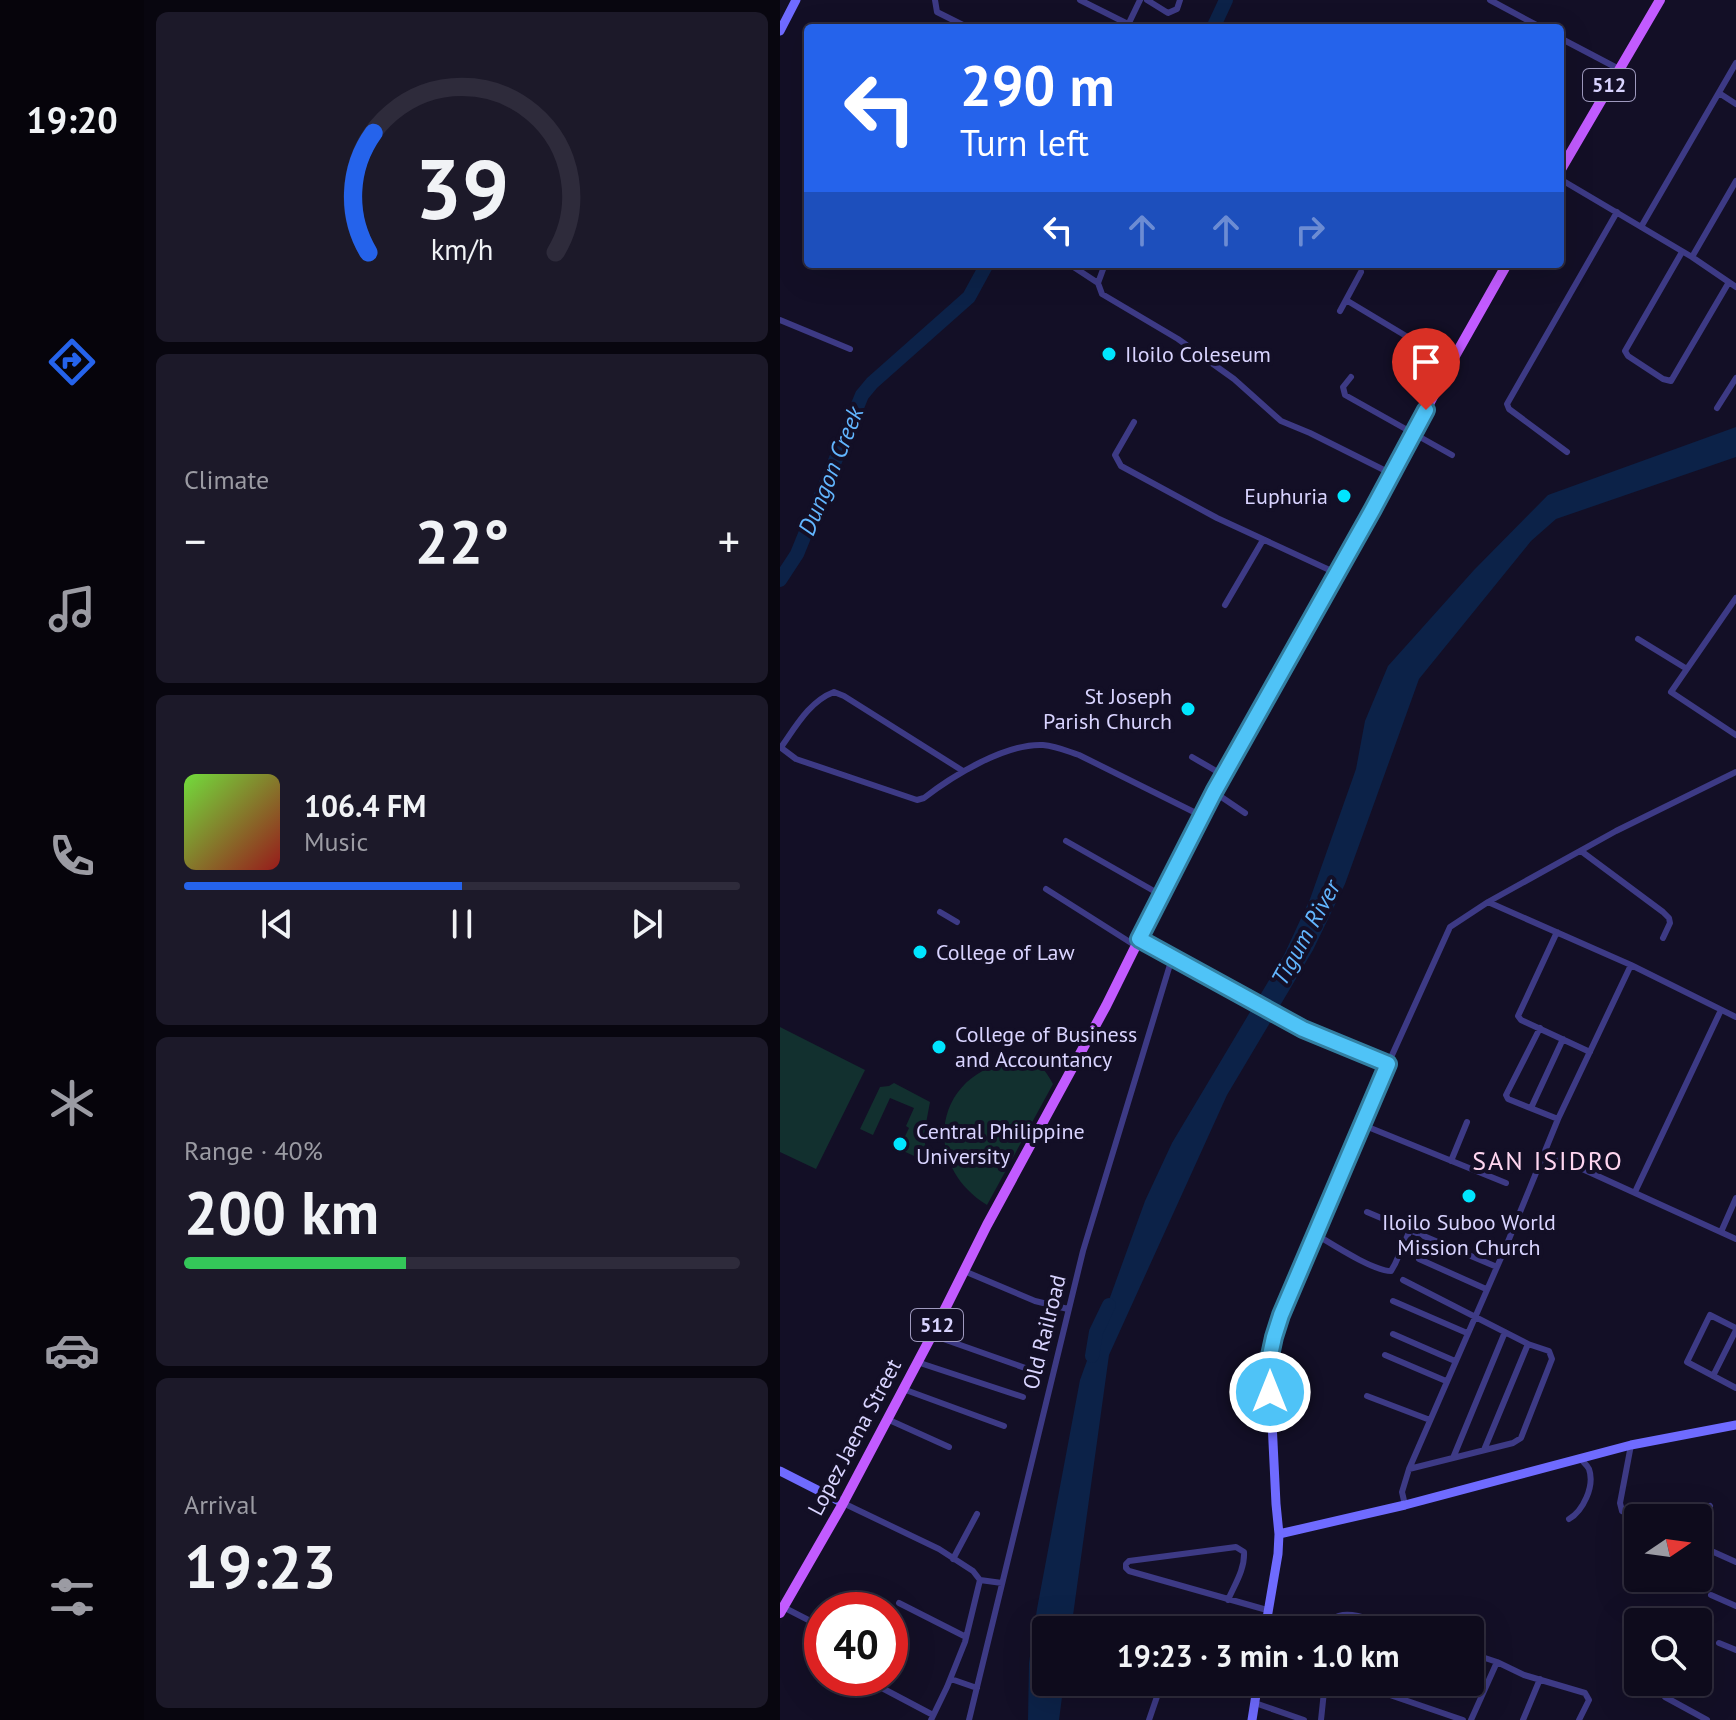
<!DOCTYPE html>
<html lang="en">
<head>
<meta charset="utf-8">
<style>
  body { margin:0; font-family:"PT Sans",sans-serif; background:#1c1929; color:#f1f3f6; height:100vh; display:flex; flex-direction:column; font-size:30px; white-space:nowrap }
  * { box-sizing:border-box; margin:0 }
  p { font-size:26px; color:#9b9ba3 }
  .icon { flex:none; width:44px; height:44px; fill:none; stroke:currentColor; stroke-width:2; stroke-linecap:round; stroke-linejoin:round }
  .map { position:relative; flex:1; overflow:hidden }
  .details { display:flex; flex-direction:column; gap:12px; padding:12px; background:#08060f; width:636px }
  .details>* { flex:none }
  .top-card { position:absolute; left:24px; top:24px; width:760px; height:244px; border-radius:8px; box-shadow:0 8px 32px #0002,0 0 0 2px #2e2b3b; background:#2563eb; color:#fff; overflow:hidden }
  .needle { width:52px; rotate:77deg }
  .controls { position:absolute; left:844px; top:1504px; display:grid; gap:16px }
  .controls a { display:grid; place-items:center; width:88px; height:88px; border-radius:8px; background:#0e0b1c; box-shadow:0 8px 32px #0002,0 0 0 2px #2e2b3b; font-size:40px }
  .speed { position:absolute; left:24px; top:1592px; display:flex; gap:16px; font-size:40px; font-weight:700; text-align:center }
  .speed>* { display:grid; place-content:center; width:104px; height:104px; border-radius:50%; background:#0e0b1c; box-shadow:0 8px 32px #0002,0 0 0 2px #2e2b3b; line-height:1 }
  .speed .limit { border:12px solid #d22; background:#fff; color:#111 }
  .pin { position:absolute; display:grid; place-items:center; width:68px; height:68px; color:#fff; margin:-82px -34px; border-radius:50% 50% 50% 0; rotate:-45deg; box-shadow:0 0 8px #0007 }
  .pin .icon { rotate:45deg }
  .me { position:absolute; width:88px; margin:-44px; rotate:0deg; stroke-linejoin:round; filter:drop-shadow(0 0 6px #0008) }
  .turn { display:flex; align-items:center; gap:28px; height:168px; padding:0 24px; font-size:36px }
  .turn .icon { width:104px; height:104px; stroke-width:2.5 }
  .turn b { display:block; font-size:56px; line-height:68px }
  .lanes { display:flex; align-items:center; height:76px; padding:0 24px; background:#0003; justify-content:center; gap:40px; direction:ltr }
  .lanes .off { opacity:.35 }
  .big { font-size:60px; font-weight:600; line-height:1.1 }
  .details .tile { flex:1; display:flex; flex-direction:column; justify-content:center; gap:12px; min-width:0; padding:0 28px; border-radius:12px; background:#1c1929 }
  .details .dial { align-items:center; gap:0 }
  .dial svg { height:208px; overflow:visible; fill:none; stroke:#2e2b3b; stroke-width:7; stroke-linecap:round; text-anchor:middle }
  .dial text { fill:#f1f3f6; stroke:none }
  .song { display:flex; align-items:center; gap:24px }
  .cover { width:96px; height:96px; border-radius:12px; background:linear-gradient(135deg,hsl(100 70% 55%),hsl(0 70% 35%)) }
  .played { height:8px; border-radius:4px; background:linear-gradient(90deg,#2563eb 50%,#2e2b3b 50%) }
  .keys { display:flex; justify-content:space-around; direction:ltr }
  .heat { display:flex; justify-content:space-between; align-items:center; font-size:44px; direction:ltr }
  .charge { height:12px; border-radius:6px; background:linear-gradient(90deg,#34c759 40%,#2e2b3b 0) }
  .trip { position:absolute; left:252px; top:1616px; width:452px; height:80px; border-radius:8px; background:#0e0b1c; box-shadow:0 8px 32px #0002,0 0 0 2px #2e2b3b; font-weight:600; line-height:80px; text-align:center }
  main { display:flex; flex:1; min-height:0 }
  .menu { display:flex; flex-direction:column; width:144px; justify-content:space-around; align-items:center; background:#06040b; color:#9b9ba3 }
  .menu .icon { width:56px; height:56px }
  .menu .active { color:#2563eb }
  .menu b { font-size:36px; color:#f1f3f6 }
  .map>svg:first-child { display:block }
  .green { fill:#12302f }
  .water { fill:#0c2248 }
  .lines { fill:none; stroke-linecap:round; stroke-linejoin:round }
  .river { stroke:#0c2248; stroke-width:14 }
  .street { stroke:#3d3a85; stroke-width:6 }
  .secondary { stroke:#6f6bff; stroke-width:9 }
  .primary { stroke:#c25bff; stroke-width:10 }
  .route-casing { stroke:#337fa1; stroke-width:20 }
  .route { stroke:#4fc3f7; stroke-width:14 }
  .poi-dot { fill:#00e5ff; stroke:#130f26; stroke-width:3 }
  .labels { text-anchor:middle; stroke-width:8; stroke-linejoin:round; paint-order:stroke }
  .shield { fill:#130f26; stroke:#9e99be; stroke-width:2 }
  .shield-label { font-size:20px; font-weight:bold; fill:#d9d4ff }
  .poi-label { font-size:22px; fill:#d9d4ff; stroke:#130f26; text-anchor:start }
  .street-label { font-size:22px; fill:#d9d4ff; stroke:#130f26 }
  .water-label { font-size:24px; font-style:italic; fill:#62b6ff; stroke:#130f26 }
  .quarter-label { font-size:26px; letter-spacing:2px; fill:#ffd6f0; stroke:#130f26 }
</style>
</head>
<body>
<main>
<nav class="menu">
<b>19:20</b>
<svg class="icon active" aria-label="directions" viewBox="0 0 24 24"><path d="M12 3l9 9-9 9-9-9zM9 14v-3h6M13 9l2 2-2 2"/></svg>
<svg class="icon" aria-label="music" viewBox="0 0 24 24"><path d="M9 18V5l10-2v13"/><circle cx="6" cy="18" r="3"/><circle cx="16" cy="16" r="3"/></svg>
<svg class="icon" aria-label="phone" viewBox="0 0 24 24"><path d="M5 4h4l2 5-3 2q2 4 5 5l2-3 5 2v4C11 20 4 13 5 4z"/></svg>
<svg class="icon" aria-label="climate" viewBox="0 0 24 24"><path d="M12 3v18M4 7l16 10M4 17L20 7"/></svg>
<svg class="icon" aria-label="car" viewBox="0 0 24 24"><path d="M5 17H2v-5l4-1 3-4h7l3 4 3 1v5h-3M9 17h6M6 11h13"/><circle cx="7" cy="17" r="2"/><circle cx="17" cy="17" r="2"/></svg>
<svg class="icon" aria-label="filters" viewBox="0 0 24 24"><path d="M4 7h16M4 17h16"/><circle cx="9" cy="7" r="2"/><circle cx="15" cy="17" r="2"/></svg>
</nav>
<section class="details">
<div class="tile dial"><svg viewBox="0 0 100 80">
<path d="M14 69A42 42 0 1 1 86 69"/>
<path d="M14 69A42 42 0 0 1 16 23" stroke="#2563eb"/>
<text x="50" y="56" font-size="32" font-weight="700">39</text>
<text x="50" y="72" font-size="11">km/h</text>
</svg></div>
<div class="tile"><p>Climate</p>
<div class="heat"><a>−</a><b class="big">22°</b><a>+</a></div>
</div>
<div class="tile">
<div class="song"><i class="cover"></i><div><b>106.4 FM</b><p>Music</p></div></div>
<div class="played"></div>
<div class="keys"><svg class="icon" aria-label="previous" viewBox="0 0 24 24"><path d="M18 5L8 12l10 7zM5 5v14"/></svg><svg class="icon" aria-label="pause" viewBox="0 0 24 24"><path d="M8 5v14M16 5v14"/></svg><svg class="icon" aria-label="next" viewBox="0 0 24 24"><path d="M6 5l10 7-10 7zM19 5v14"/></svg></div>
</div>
<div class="tile"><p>Range · 40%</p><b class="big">200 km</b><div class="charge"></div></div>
<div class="tile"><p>Arrival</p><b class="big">19:23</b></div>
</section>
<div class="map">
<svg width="956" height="1720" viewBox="0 0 956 1720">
  <rect width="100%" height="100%" fill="#130f26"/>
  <path class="green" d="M0 1027 85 1070 36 1169 0 1152Z
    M233 1061C257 1061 262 1064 273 1084L207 1205C140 1164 154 1073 233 1061Z
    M114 1083 150 1102 144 1134 147 1162 119 1149 129 1128 126 1126 134 1108 110 1098 93 1135 80 1129 100 1087 109 1086Z"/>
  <path class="water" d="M956 427V457L776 519 751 541 639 679 565 884 533 950 447 1095 329 1355 291 1630H266V1682H284L279 1720H248L249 1663 257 1609 300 1380 365 1201 392 1143 504 955 530 899 576 769 585 721 608 666 694 570 768 495Z"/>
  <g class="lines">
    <path class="river" d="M433 28 446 0
      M0 580 17 554 82 395 92 383 189 297 207 264
      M312 1356 316 1332 329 1305"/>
    <path class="street" d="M155 0 157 12 189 28
      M300 0 348 24
      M367 0 388 13 397 9 400 0
      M710 0 762 28
      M348 25 360 0
      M780 38 839 69
      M939 93 956 104
      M780 179 912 257 956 287
      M861 227 956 63
      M902 252 845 351 848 356 883 379 891 381 949 282
      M912 257 956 181
      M289 264 318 283
      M325 264 318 283 322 294 398 339 454 379 501 421 530 433 612 474
      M566 300 671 363
      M560 311 581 272
      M0 320 70 349
      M571 377 563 387 565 395 672 455
      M937 408 956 378
      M354 422 335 455 341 466 437 518 556 573
      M787 452 729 409 727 404 837 212
      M956 598 891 692 956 735
      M445 605 483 540
      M858 639 907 669
      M2 746C16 726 30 701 54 692L64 696 183 771
      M0 747 16 759 137 800 144 798C172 776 226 743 263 745 276 746 287 751 299 755L422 816
      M412 757 443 775
      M434 792 465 813
      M286 841 381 895
      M801 851 883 912 889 918 890 923 883 938
      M266 889 356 946
      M708 902 851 965 956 1017
      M160 912 177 922
      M777 932 738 1016 741 1020 810 1052
      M760 1028 726 1095 728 1099 778 1119
      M608 1064 670 927 708 902 836 831 956 772
      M751 1108 783 1039
      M583 1125 726 1183
      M765 1152 956 1239
      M671 1161 687 1122
      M855 1192 941 1010
      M587 1212 717 1267
      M941 1232 956 1198
      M535 1234C552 1244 593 1271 611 1271L615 1264 630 1230
      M639 1259 706 1289
      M184 1271 255 1301 288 1309
      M623 1280 748 1344 704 1450
      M613 1301 687 1333
      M956 1328 930 1315 907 1362 956 1388
      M613 1334 675 1361
      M152 1335 251 1370
      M605 1355 666 1381
      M137 1362 243 1397
      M933 1376 956 1330
      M123 1389 224 1426
      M587 1396 650 1420
      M107 1419 169 1447
      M851 1445 840 1503 842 1511 858 1519
      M673 1458 733 1443 741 1438 772 1359 769 1351 748 1344
      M629 1469 673 1458 725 1332
      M63 1503 159 1549 193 1571 200 1580
      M625 1505 622 1492 629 1469 727 1244 778 1119 851 965
      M915 1518 930 1506
      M789 1519C803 1511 815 1486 809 1469 807 1465 803 1462 800 1458
      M918 1545 956 1562
      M173 1559 197 1514
      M200 1580 222 1583
      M931 1595 956 1606
      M448 1600C455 1584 465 1569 464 1552L456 1547 349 1561 346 1564V1568L349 1571 487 1610
      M119 1603 186 1637
      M3 1607 42 1627
      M358 1630C365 1622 372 1623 379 1630
      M552 1630 553 1619C568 1607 601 1624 619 1630
      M939 1643 956 1650
      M690 1653 717 1662
      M83 1678 153 1715
      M171 1679 197 1688
      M572 1682 683 1720
      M676 1682 703 1691
      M885 1697 927 1720
      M475 1703 524 1720
      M151 1720 167 1687 185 1642 200 1580
      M189 1720 303 1251 392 958
      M369 1720 382 1682
      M541 1720 545 1682
      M691 1720 717 1662 744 1675 805 1693 809 1700 799 1720
      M743 1720 760 1679"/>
    <path class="secondary" d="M0 31 16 0
      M359 939 523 1029 608 1064 501 1315 494 1337 489 1360 496 1504 499 1534 498 1554 485 1630
      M0 1471 63 1503
      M499 1534 625 1505 851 1445 956 1425
      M472 1720 478 1682"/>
    <path class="primary" d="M780 171 880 0
      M0 1613 61 1507 152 1335 207 1225 326 1006 381 895 434 792 593 509 671 363 727 264"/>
  </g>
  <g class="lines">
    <defs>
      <path id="route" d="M490 1392 489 1360 494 1337 501 1315 608 1064 523 1029 359 939 434 792 593 509 646 410"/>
    </defs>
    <use href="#route" class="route-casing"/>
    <use href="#route" class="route"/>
  </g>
  <g class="poi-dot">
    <circle cx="329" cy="354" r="8"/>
    <circle cx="564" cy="496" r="8"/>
    <circle cx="408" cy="709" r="8"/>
    <circle cx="140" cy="952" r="8"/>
    <circle cx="159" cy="1047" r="8"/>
    <circle cx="120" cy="1144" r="8"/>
    <circle cx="689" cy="1196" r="8"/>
  </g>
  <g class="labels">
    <g class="shield">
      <rect x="803" y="69" width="52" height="32" rx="6"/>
      <rect x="131" y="1309" width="52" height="32" rx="6"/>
    </g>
    <g class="shield-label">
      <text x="829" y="92">512</text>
      <text x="157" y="1332">512</text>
    </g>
    <g class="poi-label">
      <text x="345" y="362">Iloilo Coleseum</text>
      <text x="548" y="504" text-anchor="end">Euphuria</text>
      <text x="392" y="704" text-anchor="end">St Joseph<tspan x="392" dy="25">Parish Church</tspan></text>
      <text x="156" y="960">College of Law</text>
      <text x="175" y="1042">College of Business<tspan x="175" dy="25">and Accountancy</tspan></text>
      <text x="136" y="1139">Central Philippine<tspan x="136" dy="25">University</tspan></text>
      <text x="689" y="1230" text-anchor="middle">Iloilo Suboo World<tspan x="689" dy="25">Mission Church</tspan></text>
    </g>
    <g class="street-label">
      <text transform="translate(264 1332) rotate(-76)" y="8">Old Railroad</text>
      <text transform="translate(74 1437) rotate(-62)" y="8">Lopez Jaena Street</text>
    </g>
    <g class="water-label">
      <text transform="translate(51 471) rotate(-68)" y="8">Dungon Creek</text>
      <text transform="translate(526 933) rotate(-61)" y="8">Tigum River</text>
    </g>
    <g class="quarter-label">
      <text x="768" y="1170">SAN ISIDRO</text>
    </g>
  </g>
</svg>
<div class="controls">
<a><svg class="needle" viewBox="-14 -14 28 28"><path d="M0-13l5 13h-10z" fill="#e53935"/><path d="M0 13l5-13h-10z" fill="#9b9ba3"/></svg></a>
<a><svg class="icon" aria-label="search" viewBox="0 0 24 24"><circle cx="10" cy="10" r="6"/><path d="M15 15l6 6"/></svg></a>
</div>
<div class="speed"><div class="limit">40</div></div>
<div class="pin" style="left:646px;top:410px;background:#d93025"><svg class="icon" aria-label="arrive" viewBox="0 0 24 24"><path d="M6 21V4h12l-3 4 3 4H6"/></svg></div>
<svg class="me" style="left:490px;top:1392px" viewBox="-20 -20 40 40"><circle r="17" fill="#4fc3f7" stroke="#fff" stroke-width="3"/><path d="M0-11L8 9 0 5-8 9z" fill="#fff"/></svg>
<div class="trip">19:23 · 3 min · 1.0 km</div>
<div class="top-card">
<div class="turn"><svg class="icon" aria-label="left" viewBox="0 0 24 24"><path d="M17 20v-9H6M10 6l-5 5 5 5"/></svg><div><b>290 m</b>Turn left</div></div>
<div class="lanes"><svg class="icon" aria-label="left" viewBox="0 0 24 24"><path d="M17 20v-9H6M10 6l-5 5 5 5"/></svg><svg class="icon off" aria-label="ahead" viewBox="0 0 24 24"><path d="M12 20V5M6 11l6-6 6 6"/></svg><svg class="icon off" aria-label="ahead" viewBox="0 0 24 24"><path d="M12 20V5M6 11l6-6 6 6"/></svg><svg class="icon off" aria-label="right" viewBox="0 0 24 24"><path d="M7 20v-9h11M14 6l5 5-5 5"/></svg></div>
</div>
</div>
</main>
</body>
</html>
